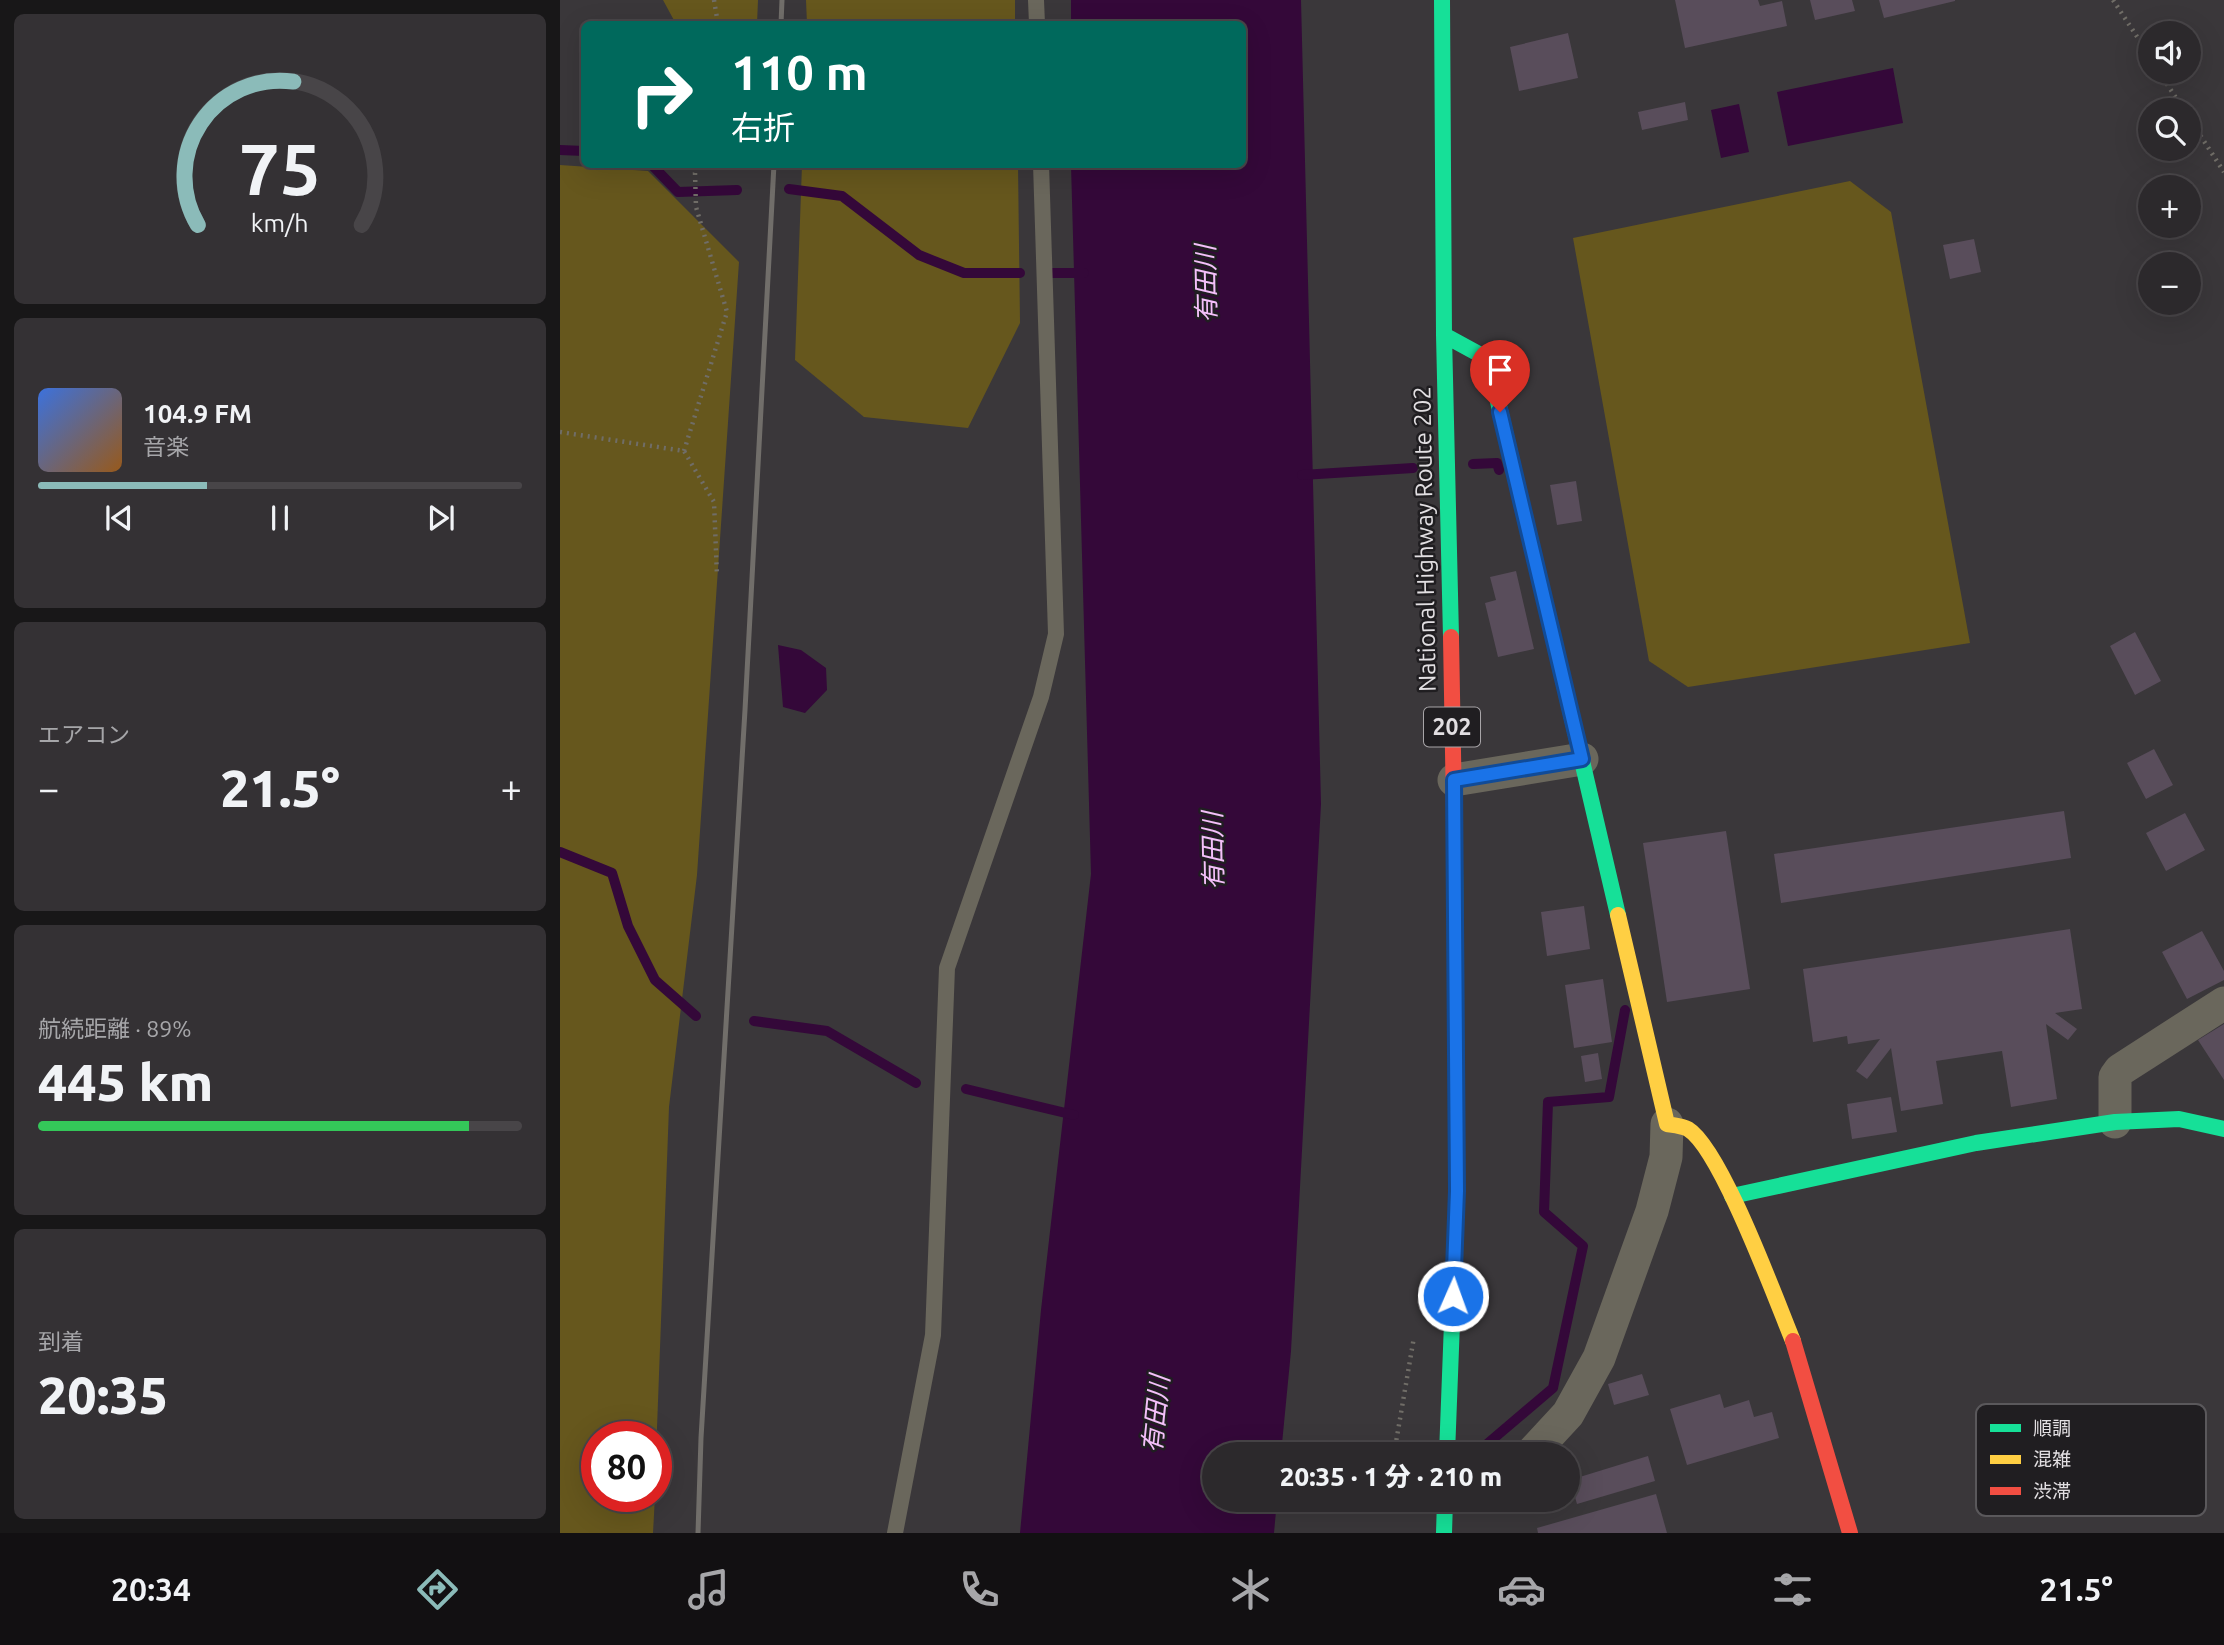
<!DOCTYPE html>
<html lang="ja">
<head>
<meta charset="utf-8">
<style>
  body { margin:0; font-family:Ubuntu,"Noto Sans JP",sans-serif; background:#343134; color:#f1f3f6; height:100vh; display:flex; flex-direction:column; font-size:26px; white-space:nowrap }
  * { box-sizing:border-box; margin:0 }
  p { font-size:23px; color:#a6a6a9 }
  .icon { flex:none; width:38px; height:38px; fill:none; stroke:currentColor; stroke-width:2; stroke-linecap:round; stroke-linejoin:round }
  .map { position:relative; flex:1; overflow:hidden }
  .sheet { display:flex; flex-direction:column; gap:14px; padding:14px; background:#181718; width:560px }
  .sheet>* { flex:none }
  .hud { position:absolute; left:21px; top:21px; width:665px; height:147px; border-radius:10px; box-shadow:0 7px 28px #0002,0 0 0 2px #484548; background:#00695c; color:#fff; overflow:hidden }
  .tools { position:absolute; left:1578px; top:21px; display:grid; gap:14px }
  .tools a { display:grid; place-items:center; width:63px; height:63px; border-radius:50%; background:#2c292c; box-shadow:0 7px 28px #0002,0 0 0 2px #484548; font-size:35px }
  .speed { position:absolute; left:21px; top:1421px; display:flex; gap:14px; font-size:35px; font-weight:700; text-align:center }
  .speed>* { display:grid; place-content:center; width:91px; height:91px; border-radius:50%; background:#2c292c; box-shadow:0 7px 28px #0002,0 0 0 2px #484548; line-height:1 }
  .speed .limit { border:10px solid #d22; background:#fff; color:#111 }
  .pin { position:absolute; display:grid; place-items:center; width:60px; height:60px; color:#fff; margin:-72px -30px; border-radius:50% 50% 50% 0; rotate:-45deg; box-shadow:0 0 7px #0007 }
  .pin .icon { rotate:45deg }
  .me { position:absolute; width:77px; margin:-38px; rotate:2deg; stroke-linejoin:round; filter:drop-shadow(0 0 5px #0008) }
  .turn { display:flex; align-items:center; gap:24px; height:147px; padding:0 35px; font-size:32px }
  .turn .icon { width:91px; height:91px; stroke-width:2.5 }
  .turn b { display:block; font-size:49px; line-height:60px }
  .big { font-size:52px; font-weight:800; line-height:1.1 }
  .sheet .card { flex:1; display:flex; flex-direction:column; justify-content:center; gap:10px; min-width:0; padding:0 24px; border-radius:10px; background:#343134 }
  .sheet .dial { align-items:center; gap:0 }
  .dial svg { height:182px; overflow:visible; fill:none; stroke:#484548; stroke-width:7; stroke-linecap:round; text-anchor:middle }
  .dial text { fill:#f1f3f6; stroke:none }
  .song { display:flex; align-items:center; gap:21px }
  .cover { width:84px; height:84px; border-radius:10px; background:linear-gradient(135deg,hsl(220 70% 55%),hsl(30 70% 35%)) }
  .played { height:7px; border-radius:4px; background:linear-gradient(90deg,#8bbbb9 35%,#484548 35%) }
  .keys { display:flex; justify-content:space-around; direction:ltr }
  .heat { display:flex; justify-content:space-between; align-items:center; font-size:38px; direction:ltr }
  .charge { height:10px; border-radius:5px; background:linear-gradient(90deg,#34c759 89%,#484548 0) }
  .trip { position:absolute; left:642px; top:1442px; width:378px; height:70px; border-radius:35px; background:#2c292c; box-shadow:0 7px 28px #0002,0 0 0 2px #484548; font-weight:800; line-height:70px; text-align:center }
  .dock { display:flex; height:112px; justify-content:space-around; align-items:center; background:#121012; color:#a6a6a9 }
  .dock .icon { width:49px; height:49px }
  .dock .on { color:#8bbbb9 }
  .dock b { font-size:32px; color:#f1f3f6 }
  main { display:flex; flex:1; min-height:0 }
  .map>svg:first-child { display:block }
  .green { fill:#66571d }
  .water { fill:#340839 }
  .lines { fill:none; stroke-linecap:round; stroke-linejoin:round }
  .stream { stroke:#340839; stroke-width:10 }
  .building { fill:#594d5b }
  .path { stroke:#706d67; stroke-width:4.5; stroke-dasharray:2 5; stroke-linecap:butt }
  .lane { stroke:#6a675c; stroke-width:16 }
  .street { stroke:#6a675c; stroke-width:33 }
  .fast { stroke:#16e098; stroke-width:16 }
  .slow { stroke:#ffcf43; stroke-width:16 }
  .jam { stroke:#f24e42; stroke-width:16 }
  .rail { stroke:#716e6a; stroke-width:5 }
  .route-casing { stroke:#114b97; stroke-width:18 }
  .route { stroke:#1a73e8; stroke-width:12 }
  .labels { text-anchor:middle; stroke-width:5; stroke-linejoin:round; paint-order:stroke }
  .shield { fill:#201e21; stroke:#a8a5a8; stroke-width:2 }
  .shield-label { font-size:23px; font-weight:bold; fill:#e2dfe2 }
  .street-label { font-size:24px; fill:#e2dfe2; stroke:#201e21 }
  .water-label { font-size:26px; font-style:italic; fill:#f4c0fa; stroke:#201e21 }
  .key { fill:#201e21; stroke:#5a585b; stroke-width:2 }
  .key-label { font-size:19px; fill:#e2dfe2 }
</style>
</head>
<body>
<main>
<section class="sheet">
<div class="card dial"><svg viewBox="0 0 100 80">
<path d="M14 69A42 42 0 1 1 86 69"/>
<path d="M14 69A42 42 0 0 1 56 6" stroke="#8bbbb9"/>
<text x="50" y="56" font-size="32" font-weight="700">75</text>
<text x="50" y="72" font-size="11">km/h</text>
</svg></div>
<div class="card">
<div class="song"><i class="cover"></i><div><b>104.9 FM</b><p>音楽</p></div></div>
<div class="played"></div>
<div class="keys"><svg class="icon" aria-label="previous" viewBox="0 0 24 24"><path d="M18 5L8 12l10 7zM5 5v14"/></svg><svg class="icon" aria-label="pause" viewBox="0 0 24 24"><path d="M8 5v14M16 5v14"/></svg><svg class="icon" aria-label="next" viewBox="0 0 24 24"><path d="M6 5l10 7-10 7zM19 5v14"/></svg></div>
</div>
<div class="card"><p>エアコン</p>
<div class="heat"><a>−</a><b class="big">21.5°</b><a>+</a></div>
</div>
<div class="card"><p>航続距離 · 89%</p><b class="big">445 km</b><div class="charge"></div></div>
<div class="card"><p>到着</p><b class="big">20:35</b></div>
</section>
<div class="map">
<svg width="1664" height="1533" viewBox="0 0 1664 1533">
  <rect width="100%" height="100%" fill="#3a373a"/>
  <path class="green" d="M103 0H198L197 24H116Z
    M246 0H455V24H247Z
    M0 165 88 171 179 262 137 875 109 1107 96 1455V1437H37V1496H95L93 1533H0Z
    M242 165H458L460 323 408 428 304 417 235 360Z
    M1290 181 1331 212 1410 643 1128 687 1089 661 1013 238Z"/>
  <path class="water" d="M511 0H741L761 804 731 1351 721 1454H654V1500H717L714 1533H460L481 1310 531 874 511 165 682 164V24H511Z
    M1333 68 1343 123 1228 146 1217 92Z
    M1179 104 1189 152 1161 158 1151 110Z
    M218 645 241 650 266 668 267 690 245 713 223 707Z"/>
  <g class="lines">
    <path class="stream" d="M0 150 24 151
      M91 164 118 192 177 190
      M229 189 282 196 359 255 404 273H460
      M493 273H524
      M913 464 937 463 939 470
      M742 475 853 468
      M0 852 52 873 68 926 95 980 136 1016
      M194 1021 267 1031 356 1083
      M406 1089 514 1115
      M920 1450 993 1388 1023 1246 984 1212 988 1102 1049 1097 1065 1010"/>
  </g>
  <path class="building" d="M1115 0H1198L1200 6 1222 1 1227 26 1125 48Z
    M1250 0H1292L1295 11 1255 20Z
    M1319 0H1395V1L1324 18Z
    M1008 33 1018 78 959 91 950 47Z
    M1125 102 1128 120 1082 130 1078 112Z
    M1414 239 1421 272 1390 279 1383 245Z
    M1016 481 1022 521 997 525 990 485Z
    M956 571 974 649 938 657 925 603 936 600 930 577Z
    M1575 632 1601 681 1575 695 1550 646Z
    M1594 749 1613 785 1586 799 1567 763Z
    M1504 811 1511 858 1221 903 1214 854Z
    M1625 813 1645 850 1606 871 1586 833Z
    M1166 831 1190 989 1107 1002 1083 843Z
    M1024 906 1030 949 987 956 981 912Z
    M1510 929 1522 1009 1495 1013 1517 1029 1508 1040 1486 1024 1497 1099 1451 1107 1442 1051 1376 1061 1383 1104 1341 1111 1331 1048 1307 1079 1296 1071 1320 1039 1288 1044 1287 1036 1253 1042 1243 969Z
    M1642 931 1664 971V980L1627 999 1602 952Z
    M1043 979 1052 1042 1014 1048 1005 985Z
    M1664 1024V1080L1638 1040Z
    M1038 1053 1042 1079 1025 1082 1021 1056Z
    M1331 1097 1337 1132 1292 1139 1287 1104Z
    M1082 1374 1089 1395 1054 1405 1048 1384Z
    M1160 1394 1164 1408 1189 1400 1194 1417 1212 1412 1219 1438 1127 1465 1110 1409Z
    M1088 1456 1095 1481 1017 1504 1010 1480Z
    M1096 1494 1107 1533H978L977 1528Z"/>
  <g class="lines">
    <path class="path" d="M154 0 158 24
      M1553 0 1591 58
      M1599 72 1624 110
      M1629 118 1664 172
      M0 432 124 451 154 502 157 576
      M124 451 167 312 136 207 135 173 138 164
      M834 1454 854 1337"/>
    <path class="lane" d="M476 0 477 24
      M335 1533 373 1335 387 968 481 697 496 634 481 164"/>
    <path class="street" d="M894 780 1022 759
      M1555 1122V1077L1560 1070 1664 1003
      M971 1454 1008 1414 1039 1358 1092 1211 1106 1157 1107 1124"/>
    <path class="fast" d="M882 0 884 335 891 637
      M884 335 928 359 1058 915
      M1172 1196 1416 1143 1555 1122 1619 1119 1664 1129
      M887 1454 897 1191 895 866
      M884 1533 885 1500"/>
    <path class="slow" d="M1058 915 1107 1124C1113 1125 1123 1126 1128 1129 1161 1149 1216 1300 1233 1341"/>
    <path class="jam" d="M891 637 895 866
      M1233 1341 1290 1533"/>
    <path class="rail" d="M221 24 222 0
      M138 1533 141 1438 185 710 214 164"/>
  </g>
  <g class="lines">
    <defs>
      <path id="route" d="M893 1296 897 1191 894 780 1022 759 940 412"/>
    </defs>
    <use href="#route" class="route-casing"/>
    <use href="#route" class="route"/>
  </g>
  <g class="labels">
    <rect class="shield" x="864" y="707.5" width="56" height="39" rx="5"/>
    <g class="shield-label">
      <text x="892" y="735">202</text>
    </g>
    <g class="street-label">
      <text transform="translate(865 539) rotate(-91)" y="8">National Highway Route 202</text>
    </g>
    <g class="water-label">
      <text transform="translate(646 284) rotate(-91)" y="9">有田川</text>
      <text transform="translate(653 851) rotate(-91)" y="9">有田川</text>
      <text transform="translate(596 1414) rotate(-84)" y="9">有田川</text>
    </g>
  </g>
  <rect x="1416" y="1404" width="230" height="112" rx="10" class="key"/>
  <rect x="1430" y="1424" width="31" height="8" fill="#16e098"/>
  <rect x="1430" y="1455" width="31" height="9" fill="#ffcf43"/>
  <rect x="1430" y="1487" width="31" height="8" fill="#f24e42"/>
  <g class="key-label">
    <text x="1473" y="1435">順調</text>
    <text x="1473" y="1466">混雑</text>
    <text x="1473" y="1498">渋滞</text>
  </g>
</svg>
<div class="tools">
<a><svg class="icon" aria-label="sound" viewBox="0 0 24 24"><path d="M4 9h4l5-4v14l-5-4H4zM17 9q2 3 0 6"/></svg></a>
<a><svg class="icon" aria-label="search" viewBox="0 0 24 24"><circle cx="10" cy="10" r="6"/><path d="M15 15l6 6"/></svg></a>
<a>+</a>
<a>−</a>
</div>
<div class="speed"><div class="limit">80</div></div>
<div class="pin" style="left:940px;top:412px;background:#d93025"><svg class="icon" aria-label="arrive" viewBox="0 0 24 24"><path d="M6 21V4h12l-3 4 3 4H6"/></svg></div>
<svg class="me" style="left:893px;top:1296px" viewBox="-20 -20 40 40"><circle r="17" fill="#1a73e8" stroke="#fff" stroke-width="3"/><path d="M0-11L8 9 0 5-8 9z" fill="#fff"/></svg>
<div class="trip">20:35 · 1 分 · 210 m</div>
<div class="hud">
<div class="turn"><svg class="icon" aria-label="right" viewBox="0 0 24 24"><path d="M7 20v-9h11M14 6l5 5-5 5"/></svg><div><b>110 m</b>右折</div></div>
</div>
</div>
</main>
<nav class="dock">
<b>20:34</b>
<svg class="icon on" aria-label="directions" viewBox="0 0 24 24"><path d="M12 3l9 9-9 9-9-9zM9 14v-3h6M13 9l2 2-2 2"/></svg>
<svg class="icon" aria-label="music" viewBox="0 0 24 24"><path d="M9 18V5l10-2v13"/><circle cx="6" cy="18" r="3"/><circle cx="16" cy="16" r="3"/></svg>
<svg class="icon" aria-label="phone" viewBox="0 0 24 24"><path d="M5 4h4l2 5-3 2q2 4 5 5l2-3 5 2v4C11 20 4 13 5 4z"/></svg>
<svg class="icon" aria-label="climate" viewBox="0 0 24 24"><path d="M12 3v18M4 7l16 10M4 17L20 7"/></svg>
<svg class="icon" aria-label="car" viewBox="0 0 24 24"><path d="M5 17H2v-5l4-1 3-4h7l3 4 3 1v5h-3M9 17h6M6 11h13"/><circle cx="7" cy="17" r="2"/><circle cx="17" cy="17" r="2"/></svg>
<svg class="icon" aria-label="filters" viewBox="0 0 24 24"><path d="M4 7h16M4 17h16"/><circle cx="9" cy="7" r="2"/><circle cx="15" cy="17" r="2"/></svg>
<b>21.5°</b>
</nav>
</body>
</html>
